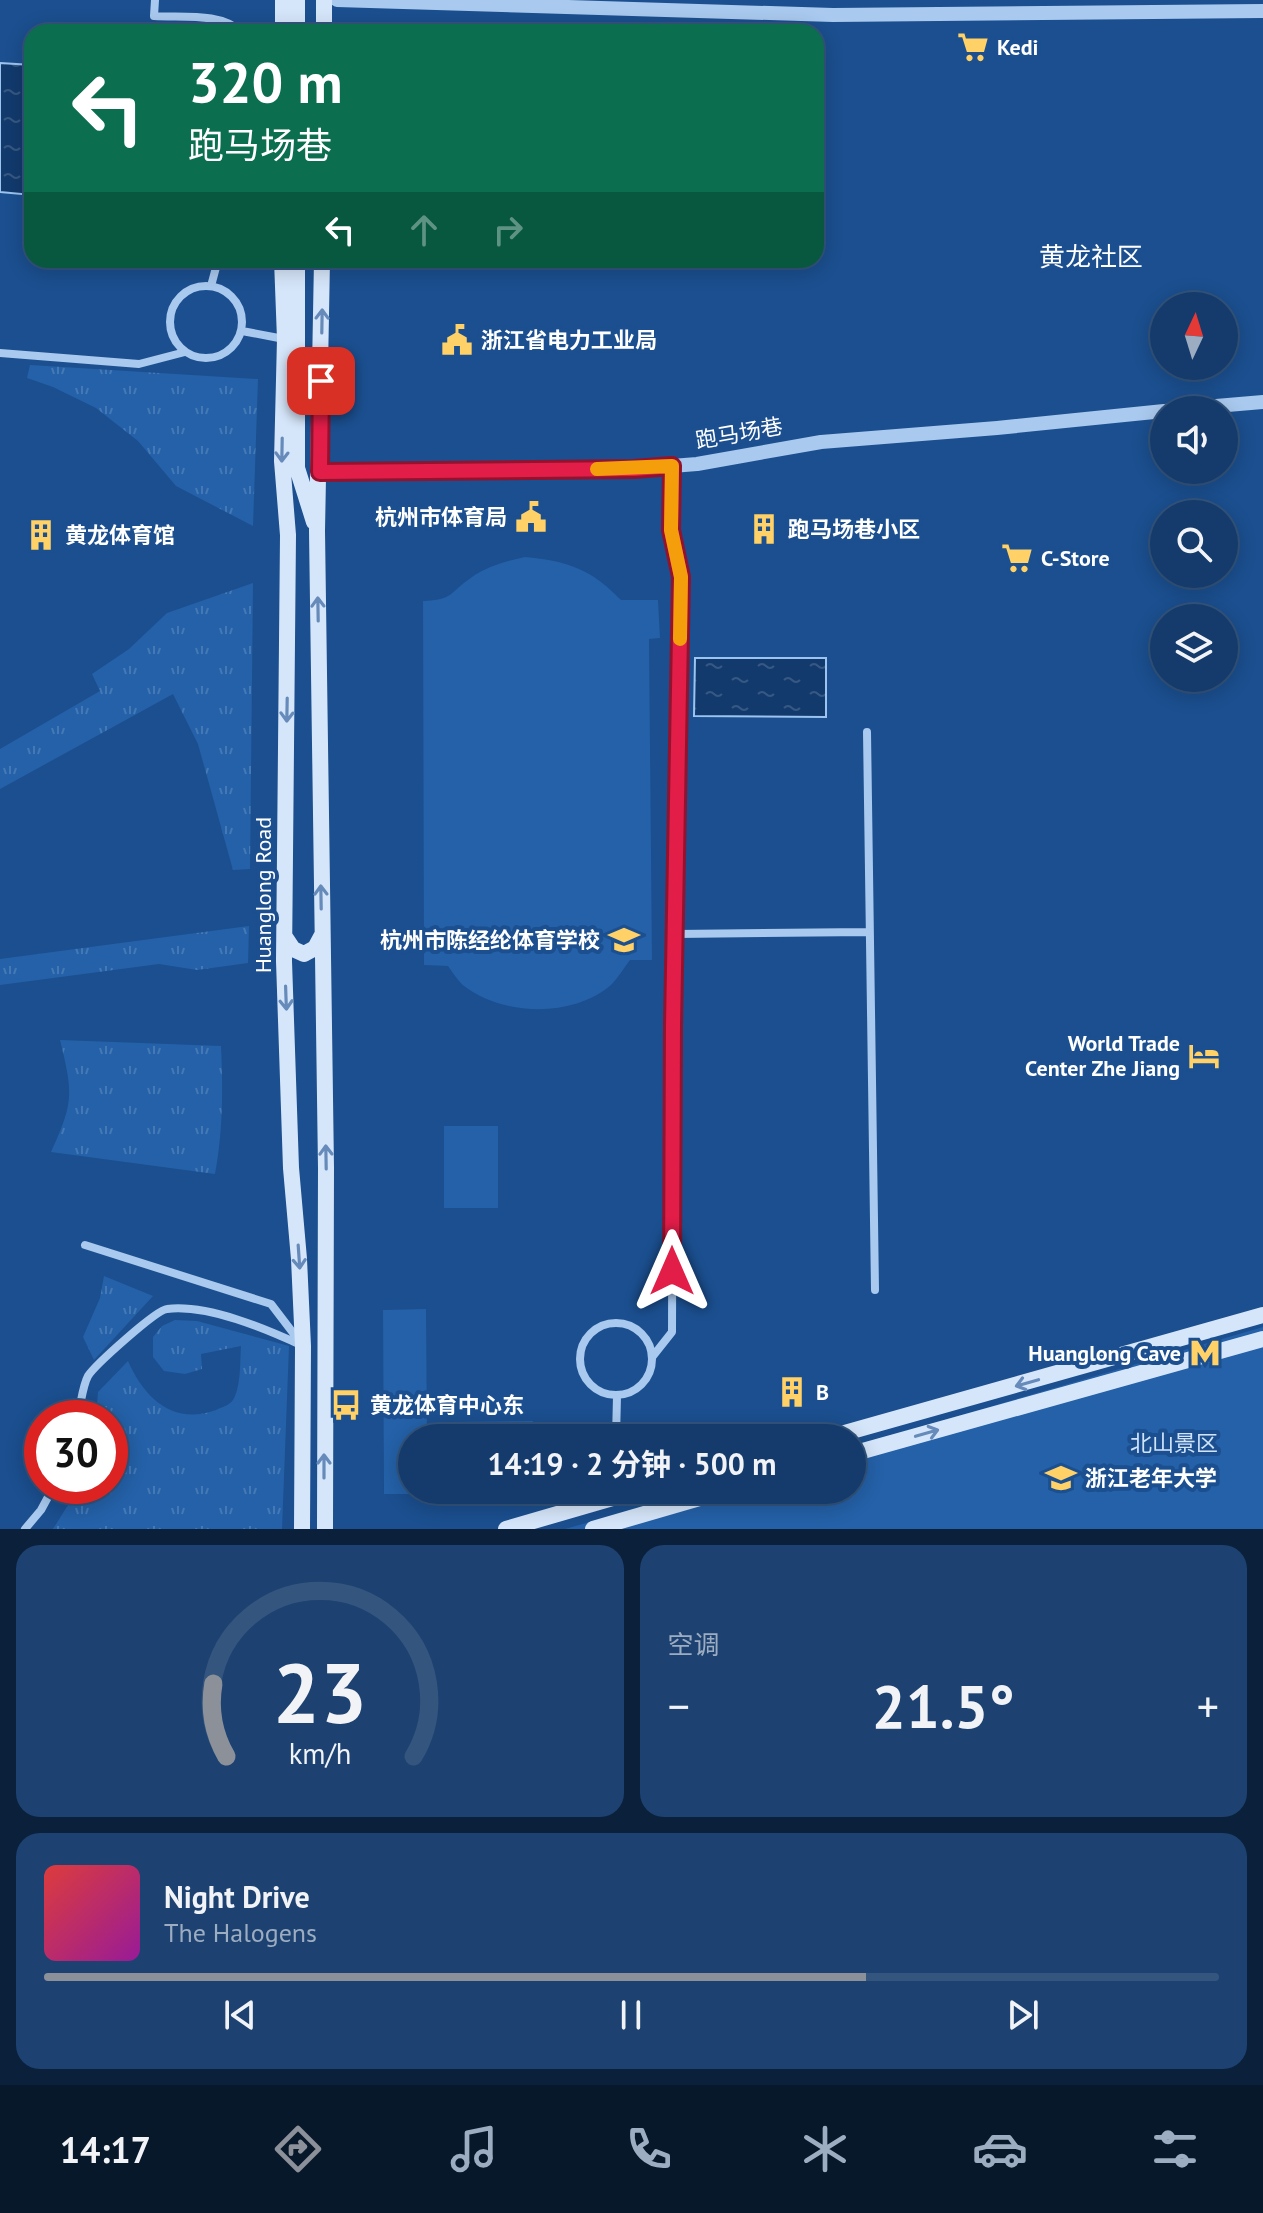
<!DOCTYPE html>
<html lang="zh">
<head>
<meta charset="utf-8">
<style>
  body { margin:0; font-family:"PT Sans","Noto Sans SC",sans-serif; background:#1d4271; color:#f1f3f6; height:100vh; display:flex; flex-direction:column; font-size:30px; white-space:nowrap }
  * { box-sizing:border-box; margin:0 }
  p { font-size:26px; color:#9dadc1 }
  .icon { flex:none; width:44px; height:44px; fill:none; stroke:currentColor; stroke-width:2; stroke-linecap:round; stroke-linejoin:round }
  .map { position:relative; height:1529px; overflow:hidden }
  .panel { display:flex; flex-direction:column; gap:16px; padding:16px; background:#0b203b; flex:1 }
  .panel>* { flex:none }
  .banner { position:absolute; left:24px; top:24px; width:800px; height:244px; border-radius:24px; box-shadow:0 4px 20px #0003,0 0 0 2px #33557e; background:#0b6e4f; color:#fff; overflow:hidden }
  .needle { width:52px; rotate:4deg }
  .controls { position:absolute; left:1150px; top:292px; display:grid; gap:16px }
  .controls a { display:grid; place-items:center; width:88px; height:88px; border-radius:50%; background:#143b6b; box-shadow:0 4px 20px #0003,0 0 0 2px #33557e; font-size:40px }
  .speed { position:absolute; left:24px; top:1400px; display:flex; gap:16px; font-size:40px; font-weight:700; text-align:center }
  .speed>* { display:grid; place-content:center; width:104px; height:104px; border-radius:50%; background:#143b6b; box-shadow:0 4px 20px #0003,0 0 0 2px #33557e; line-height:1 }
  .speed .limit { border:12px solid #d22; background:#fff; color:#111 }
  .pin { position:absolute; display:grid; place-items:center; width:68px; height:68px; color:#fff; margin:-34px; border-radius:16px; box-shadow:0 4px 12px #0006 }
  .me { position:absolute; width:88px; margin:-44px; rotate:0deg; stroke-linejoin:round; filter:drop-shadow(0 0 6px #0008) }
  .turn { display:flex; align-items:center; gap:28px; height:168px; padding:0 32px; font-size:36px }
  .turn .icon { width:104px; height:104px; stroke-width:2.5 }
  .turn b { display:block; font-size:56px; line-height:68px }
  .lanes { display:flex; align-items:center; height:76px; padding:0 32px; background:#0003; justify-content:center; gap:40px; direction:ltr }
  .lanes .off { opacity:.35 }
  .big { font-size:60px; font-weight:700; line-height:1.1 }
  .panel .card { flex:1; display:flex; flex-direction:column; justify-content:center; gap:12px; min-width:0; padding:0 28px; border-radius:24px; background:#1d4271 }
  .panel .dial { align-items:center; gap:0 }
  .dial svg { height:208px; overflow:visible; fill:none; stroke:#33557e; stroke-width:7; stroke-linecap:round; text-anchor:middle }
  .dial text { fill:#f1f3f6; stroke:none }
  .song { display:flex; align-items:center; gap:24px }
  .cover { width:96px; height:96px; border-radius:12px; background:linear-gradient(135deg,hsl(0 70% 55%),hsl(300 70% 35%)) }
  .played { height:8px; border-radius:4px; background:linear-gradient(90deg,#8c9099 70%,#33557e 70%) }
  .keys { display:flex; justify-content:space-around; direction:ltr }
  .heat { display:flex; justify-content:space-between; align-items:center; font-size:44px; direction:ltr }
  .panel .tiles { flex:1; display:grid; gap:16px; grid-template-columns:1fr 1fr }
  .card:last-child { grid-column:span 2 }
  .trip { position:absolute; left:398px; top:1424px; width:468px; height:80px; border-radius:40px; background:#143b6b; box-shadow:0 4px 20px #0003,0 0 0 2px #33557e; font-weight:700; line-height:80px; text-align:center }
  .tab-bar { display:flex; height:128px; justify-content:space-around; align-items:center; background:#08182b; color:#9dadc1 }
  .tab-bar .icon { width:56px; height:56px }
  .tab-bar .active { color:#8c9099 }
  .tab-bar b { font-size:36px; color:#f1f3f6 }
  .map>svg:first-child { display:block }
  .grass { fill:url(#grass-tufts) }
  .green { fill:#2461a8 }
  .water { fill:url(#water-ripples); stroke:#9cc4f0; stroke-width:2 }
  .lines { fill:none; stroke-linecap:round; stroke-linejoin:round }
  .minor { stroke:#a9c9ee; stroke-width:8 }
  .tertiary { stroke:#a9c9ee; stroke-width:14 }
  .secondary { stroke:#d6e6fa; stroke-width:16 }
  .oneway { stroke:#668bba }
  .route-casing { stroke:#92132f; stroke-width:20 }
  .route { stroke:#e11d48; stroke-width:14 }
  .slow { stroke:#f59e0b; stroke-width:14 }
  .labels { text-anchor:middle; stroke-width:8; stroke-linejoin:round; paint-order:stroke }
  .poi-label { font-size:22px; font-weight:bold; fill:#fff; stroke:#1b4f8f; text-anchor:start }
  .street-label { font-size:22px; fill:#fff; stroke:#1b4f8f }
  .park-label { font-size:22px; fill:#cfe3fa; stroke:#1b4f8f }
  .quarter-label { font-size:26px; fill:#fff; stroke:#1b4f8f }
</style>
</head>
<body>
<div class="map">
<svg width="1263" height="1529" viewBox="0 0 1263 1529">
  <defs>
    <pattern id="grass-tufts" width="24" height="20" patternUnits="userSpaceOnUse" patternTransform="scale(2)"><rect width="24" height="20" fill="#2461a8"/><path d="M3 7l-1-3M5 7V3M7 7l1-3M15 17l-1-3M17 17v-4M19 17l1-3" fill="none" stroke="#4579b5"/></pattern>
    <pattern id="water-ripples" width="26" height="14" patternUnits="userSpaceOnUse" patternTransform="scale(2)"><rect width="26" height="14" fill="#123a6d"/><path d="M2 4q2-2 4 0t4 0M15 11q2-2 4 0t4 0" fill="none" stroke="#365883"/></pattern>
  </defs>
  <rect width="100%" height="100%" fill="#1b4f8f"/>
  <path class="grass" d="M30 365 258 379 253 526 176 486 138 441 96 408 53 387 27 378Z
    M253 583 250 869 233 870 198 744 173 694 0 789V749L100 691 92 674 129 649 167 613Z
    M249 926 248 963 197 970 159 964 0 985V959Z
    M60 1040 221 1046C223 1090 223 1131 215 1174L51 1152C74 1102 73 1093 60 1040Z
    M104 1276 153 1296 94 1360 83 1337 100 1298Z
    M175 1320 197 1321 289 1346 282 1529H53L80 1486H110V1418H96L98 1392 128 1361C144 1398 174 1426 216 1410 224 1406 232 1405 235 1396 241 1382 240 1360 241 1346L201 1354 202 1369 185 1374 164 1371 153 1357V1337L162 1326Z"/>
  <path class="green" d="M525 557C568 561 591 569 621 600H658L660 638 649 639 652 960H630C624 968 618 978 611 985 573 1018 503 1016 464 986 458 981 453 973 448 966L424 965 423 601C453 600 449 593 472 577 488 566 506 561 525 557Z
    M444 1126H498V1208H444Z
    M426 1309 427 1438H412V1490H427V1494H384L383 1310Z
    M1263 1327V1529H565L701 1490H852V1447Z
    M533 1421V1438H450V1422Z"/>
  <path class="water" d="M0 63 32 65V195L0 192Z
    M695 658H826V717L694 716Z"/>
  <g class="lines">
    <path class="minor" d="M155 0 154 16C181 18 221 12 241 32
      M170 322a36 36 0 1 1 72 0a36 36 0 1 1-72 0Z
      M211 286 218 260
      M242 331 284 339
      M0 353 139 364 185 352
      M867 732 875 1290
      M676 934 868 932
      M85 1245 271 1304 300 1342
      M580 1359a36 36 0 1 1 72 0a36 36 0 1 1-72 0Z
      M653 1356 672 1332 673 1025 681 577 671 530 672 466
      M77 1418C81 1406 82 1387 88 1376 95 1365 156 1310 167 1309 208 1304 266 1329 303 1346
      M616 1438 617 1396
      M25 1529 41 1510 54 1486"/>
    <path class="tertiary" d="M337 0 833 15 1263 11
      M1169 410 1263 402
      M320 472 634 469 697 464 821 442 997 428 1164 411"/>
    <path class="secondary" d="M283 32V0
      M297 32V0
      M324 32V0
      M282 260 285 339 282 461 288 535 284 961 291 1168 299 1259 303 1346 302 1529
      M297 260V468L314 522
      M322 260 317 531 326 1168 325 1529
      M285 937 293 949 304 954 315 948 322 935
      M827 1438 1263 1315
      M852 1454 1263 1339
      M506 1529 640 1490
      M593 1529 727 1490"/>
  </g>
  <defs><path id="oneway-shaft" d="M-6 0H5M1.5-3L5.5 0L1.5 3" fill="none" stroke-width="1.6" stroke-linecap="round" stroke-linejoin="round" transform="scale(2)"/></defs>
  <g class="oneway">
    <use href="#oneway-shaft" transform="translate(322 321) rotate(-89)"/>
    <use href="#oneway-shaft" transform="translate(282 450) rotate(91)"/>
    <use href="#oneway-shaft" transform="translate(318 609) rotate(-91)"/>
    <use href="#oneway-shaft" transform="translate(287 710) rotate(91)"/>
    <use href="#oneway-shaft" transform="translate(321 897) rotate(-91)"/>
    <use href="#oneway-shaft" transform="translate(286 998) rotate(88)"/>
    <use href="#oneway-shaft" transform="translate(326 1157) rotate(-91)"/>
    <use href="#oneway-shaft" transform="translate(299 1257) rotate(86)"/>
    <use href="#oneway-shaft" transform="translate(1027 1383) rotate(164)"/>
    <use href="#oneway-shaft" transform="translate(927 1433) rotate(-16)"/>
    <use href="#oneway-shaft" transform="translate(324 1466) rotate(-90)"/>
  </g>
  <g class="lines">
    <defs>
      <path id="route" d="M321 381 320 472 634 469 672 466 671 530 681 577 673 1025 672 1271"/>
    </defs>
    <use href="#route" class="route-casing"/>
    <use href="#route" class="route"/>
    <path class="slow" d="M597 469 672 466 671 530 681 577 680 639"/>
  </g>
  <defs>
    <symbol id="supermarket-bare" viewBox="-9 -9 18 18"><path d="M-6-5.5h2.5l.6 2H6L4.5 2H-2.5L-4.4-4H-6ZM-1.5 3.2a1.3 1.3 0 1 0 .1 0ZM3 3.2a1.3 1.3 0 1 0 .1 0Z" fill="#ffd166" stroke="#1b4f8f" stroke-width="2.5" paint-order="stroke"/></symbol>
    <symbol id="civic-bare" viewBox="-9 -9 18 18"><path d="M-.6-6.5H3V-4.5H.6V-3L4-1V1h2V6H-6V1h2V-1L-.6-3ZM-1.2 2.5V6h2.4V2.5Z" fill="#ffd166" stroke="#1b4f8f" stroke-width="2.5" paint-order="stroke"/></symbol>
    <symbol id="building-bare" viewBox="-9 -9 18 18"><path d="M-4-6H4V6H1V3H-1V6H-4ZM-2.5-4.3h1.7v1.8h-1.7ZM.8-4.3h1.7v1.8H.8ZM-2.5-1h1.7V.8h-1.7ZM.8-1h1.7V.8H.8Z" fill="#ffd166" stroke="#1b4f8f" stroke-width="2.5" paint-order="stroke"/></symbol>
    <symbol id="university-bare" viewBox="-9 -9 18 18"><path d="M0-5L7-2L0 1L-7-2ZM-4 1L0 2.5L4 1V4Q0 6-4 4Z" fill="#ffd166" stroke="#1b4f8f" stroke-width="2.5" paint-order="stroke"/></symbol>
    <symbol id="hotel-bare" viewBox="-9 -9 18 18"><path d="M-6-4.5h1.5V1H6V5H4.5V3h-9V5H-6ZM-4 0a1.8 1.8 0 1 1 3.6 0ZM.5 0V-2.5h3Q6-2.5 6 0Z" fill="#ffd166" stroke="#1b4f8f" stroke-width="2.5" paint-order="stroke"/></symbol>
    <symbol id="metro-bare" viewBox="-9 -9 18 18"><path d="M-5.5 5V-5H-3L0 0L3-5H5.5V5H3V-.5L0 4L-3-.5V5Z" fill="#ffd166" stroke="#1b4f8f" stroke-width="2.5" paint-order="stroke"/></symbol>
    <symbol id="bus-bare" viewBox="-9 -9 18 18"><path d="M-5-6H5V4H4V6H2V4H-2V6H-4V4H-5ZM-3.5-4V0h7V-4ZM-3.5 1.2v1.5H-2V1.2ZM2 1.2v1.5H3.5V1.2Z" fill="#ffd166" stroke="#1b4f8f" stroke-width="2.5" paint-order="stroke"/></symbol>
  </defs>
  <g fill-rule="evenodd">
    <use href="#supermarket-bare" x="951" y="25" width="44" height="44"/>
    <use href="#civic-bare" x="435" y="318" width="44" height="44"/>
    <use href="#civic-bare" x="509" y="495" width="44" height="44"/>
    <use href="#building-bare" x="742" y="507" width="44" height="44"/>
    <use href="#building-bare" x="19" y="513" width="44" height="44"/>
    <use href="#supermarket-bare" x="995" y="536" width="44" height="44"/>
    <use href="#university-bare" x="602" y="918" width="44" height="44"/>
    <use href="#hotel-bare" x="1182" y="1034" width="44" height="44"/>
    <use href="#metro-bare" x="1183" y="1331" width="44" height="44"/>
    <use href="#building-bare" x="770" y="1370" width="44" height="44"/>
    <use href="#bus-bare" x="324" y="1383" width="44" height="44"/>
    <use href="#university-bare" x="1039" y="1456" width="44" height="44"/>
  </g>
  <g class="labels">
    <g class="poi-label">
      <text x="997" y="55">Kedi</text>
      <text x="481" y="348">浙江省电力工业局</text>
      <text x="507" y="525" text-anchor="end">杭州市体育局</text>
      <text x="788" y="537">跑马场巷小区</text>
      <text x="65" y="543">黄龙体育馆</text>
      <text x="1041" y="566">C-Store</text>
      <text x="600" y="948" text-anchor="end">杭州市陈经纶体育学校</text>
      <text x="1180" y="1051" text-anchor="end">World Trade<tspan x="1180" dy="25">Center Zhe Jiang</tspan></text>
      <text x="1181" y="1361" text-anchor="end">Huanglong Cave</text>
      <text x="816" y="1400">B</text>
      <text x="370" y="1413">黄龙体育中心东</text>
      <text x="1085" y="1486">浙江老年大学</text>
    </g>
    <g class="street-label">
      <text transform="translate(739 433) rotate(-10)" y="8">跑马场巷</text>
      <text transform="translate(263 895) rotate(-90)" y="8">Huanglong Road</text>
    </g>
    <g class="park-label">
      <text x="1174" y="1451">北山景区</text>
    </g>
    <g class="quarter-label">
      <text x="1091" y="266">黄龙社区</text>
    </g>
  </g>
</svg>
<div class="controls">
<a><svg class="needle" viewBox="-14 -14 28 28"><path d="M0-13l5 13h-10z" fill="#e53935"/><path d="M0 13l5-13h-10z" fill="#9dadc1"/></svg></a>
<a><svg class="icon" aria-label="sound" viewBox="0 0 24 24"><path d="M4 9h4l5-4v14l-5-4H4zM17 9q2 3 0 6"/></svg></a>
<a><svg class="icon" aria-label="search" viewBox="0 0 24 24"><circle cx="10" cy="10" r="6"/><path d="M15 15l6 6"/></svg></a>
<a><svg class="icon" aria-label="layers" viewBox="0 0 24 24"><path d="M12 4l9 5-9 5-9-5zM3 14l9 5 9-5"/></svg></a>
</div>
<div class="speed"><div class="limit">30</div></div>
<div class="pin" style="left:321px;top:381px;background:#d93025"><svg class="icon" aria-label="arrive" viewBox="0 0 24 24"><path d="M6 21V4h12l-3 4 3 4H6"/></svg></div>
<svg class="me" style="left:672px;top:1271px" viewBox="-20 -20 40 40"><path d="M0-17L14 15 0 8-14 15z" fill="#e11d48" stroke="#fff" stroke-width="4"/></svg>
<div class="trip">14:19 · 2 分钟 · 500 m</div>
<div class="banner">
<div class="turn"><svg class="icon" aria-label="left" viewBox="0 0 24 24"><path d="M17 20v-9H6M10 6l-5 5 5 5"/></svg><div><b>320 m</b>跑马场巷</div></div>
<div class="lanes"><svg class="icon" aria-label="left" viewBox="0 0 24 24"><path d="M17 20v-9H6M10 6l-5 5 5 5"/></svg><svg class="icon off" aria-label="ahead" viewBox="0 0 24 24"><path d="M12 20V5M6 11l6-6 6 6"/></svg><svg class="icon off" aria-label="right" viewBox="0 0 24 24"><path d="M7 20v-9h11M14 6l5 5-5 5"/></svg></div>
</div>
</div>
<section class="panel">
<div class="tiles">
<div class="card dial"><svg viewBox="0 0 100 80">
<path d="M14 69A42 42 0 1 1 86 69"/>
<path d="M14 69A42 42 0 0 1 9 41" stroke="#8c9099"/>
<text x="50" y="56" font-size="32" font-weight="700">23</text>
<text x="50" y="72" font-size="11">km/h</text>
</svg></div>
<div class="card"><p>空调</p>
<div class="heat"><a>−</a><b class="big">21.5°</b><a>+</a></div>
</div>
<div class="card">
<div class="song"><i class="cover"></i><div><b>Night Drive</b><p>The Halogens</p></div></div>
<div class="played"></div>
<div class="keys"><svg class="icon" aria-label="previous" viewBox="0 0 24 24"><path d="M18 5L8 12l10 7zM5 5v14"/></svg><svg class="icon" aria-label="pause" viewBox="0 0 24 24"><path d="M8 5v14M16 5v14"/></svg><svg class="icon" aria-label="next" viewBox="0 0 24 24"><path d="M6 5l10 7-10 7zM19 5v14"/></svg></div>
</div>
</div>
</section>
<nav class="tab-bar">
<b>14:17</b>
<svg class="icon active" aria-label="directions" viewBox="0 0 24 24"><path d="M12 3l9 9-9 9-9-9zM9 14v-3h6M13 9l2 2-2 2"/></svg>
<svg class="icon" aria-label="music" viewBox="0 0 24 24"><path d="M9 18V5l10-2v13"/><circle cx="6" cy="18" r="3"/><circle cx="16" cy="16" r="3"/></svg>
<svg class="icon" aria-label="phone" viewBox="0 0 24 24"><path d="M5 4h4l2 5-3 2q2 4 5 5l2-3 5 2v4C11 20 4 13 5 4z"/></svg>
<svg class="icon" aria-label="climate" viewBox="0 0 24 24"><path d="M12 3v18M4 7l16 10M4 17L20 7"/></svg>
<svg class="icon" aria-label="car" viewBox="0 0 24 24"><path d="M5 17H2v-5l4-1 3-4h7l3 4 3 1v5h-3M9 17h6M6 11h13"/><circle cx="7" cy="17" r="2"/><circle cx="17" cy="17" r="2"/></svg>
<svg class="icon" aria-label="filters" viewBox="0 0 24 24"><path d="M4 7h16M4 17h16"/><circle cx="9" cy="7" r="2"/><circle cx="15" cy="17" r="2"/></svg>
</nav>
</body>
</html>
